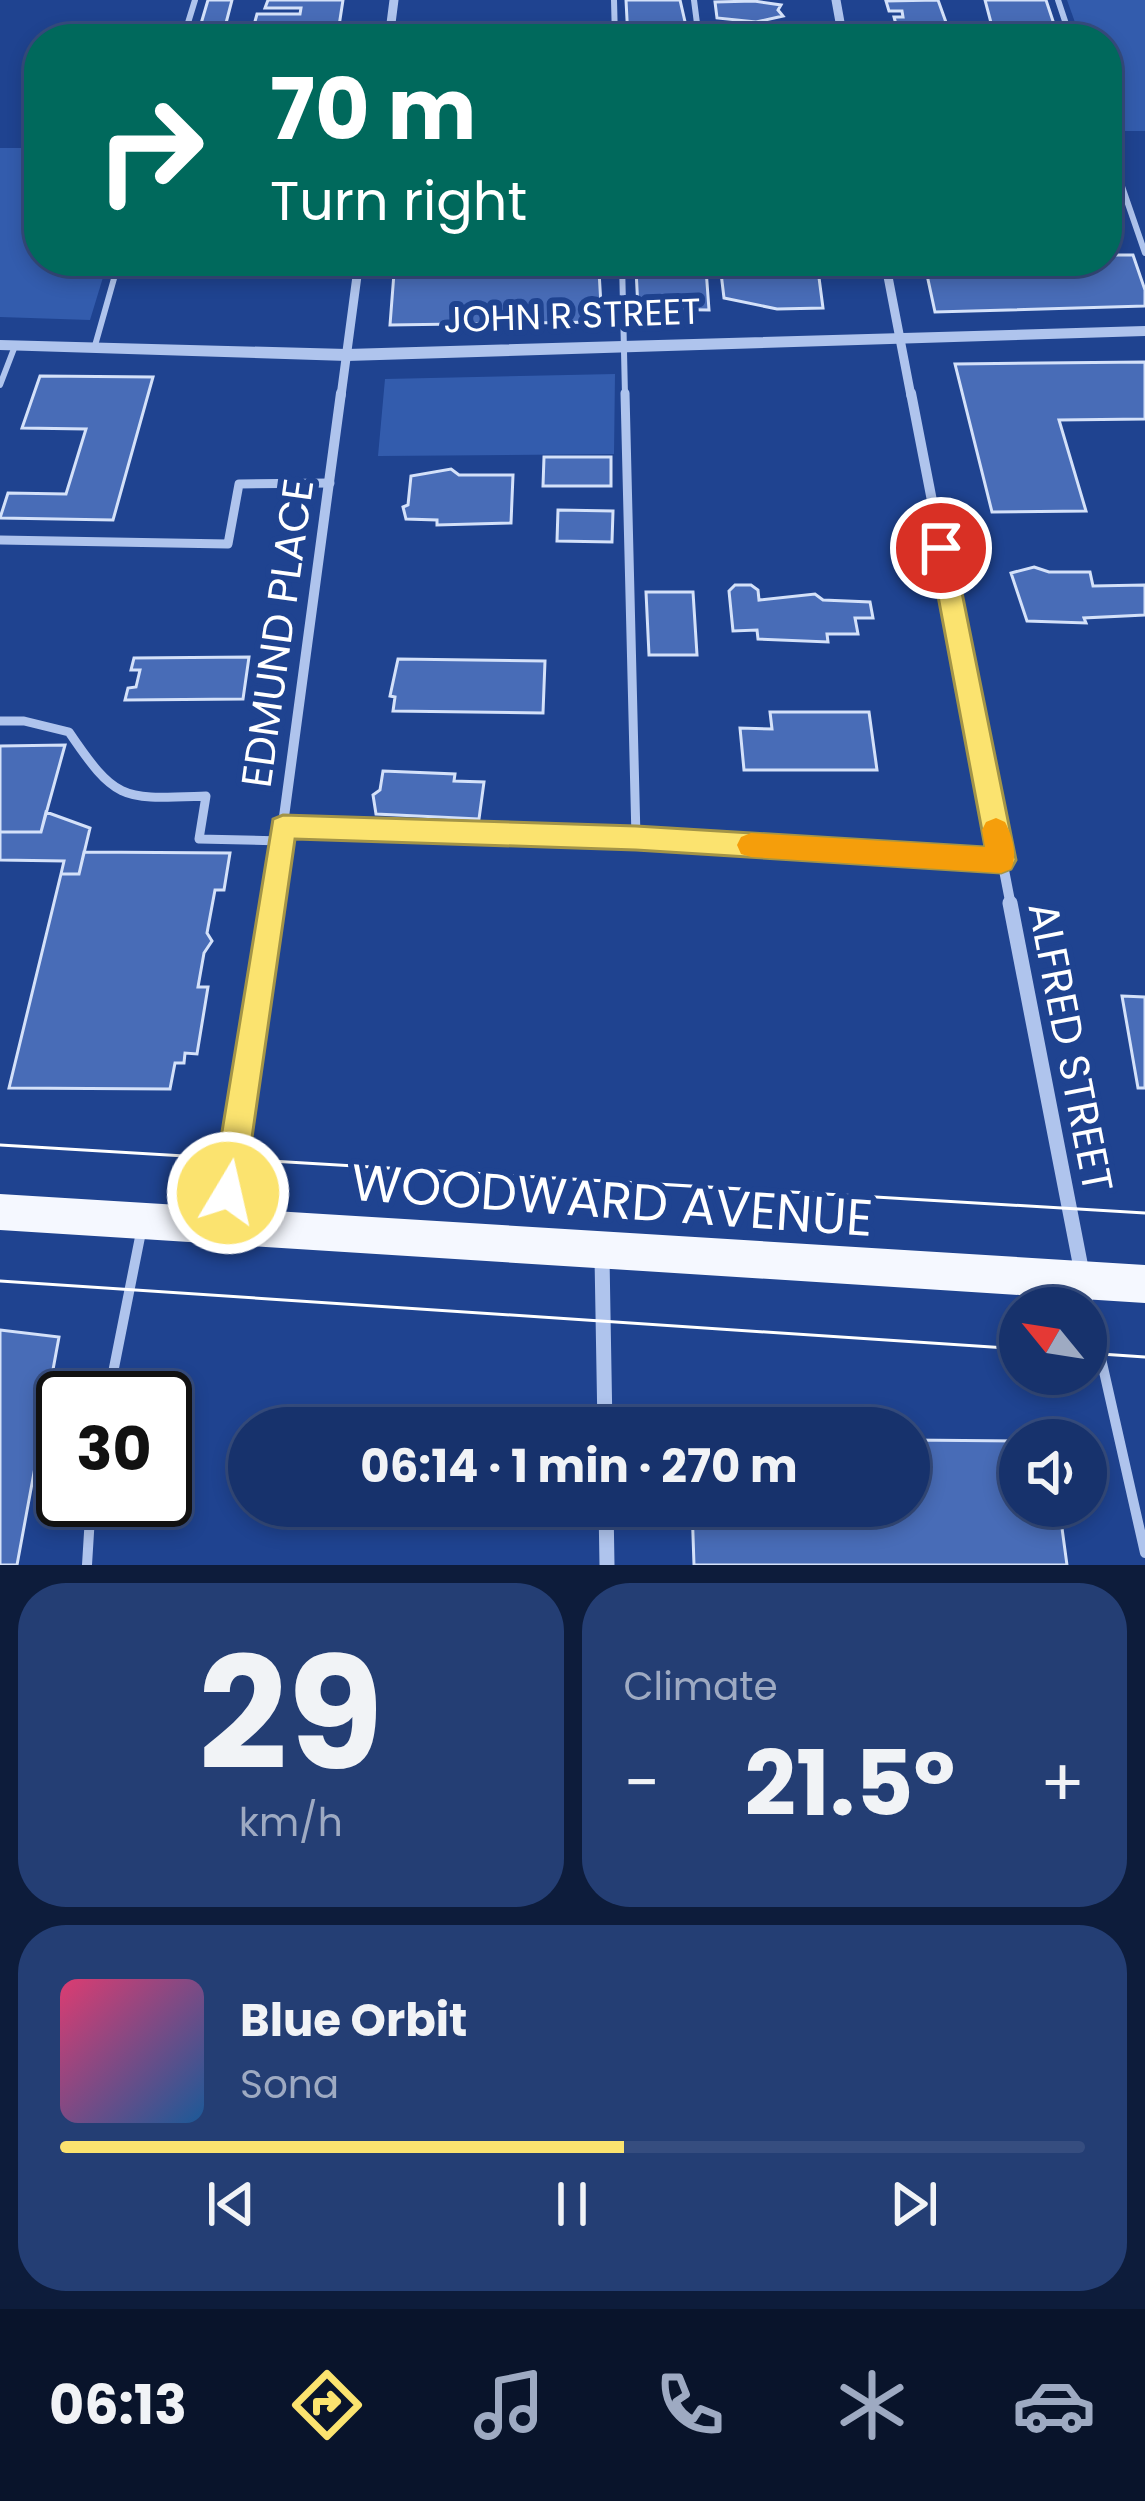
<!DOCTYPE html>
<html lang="en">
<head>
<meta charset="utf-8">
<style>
  body { margin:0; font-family:Poppins,sans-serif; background:#243e74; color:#f1f3f6; height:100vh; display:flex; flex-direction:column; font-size:45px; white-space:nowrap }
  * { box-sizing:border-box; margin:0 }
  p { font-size:39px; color:#9eaac2 }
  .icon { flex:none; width:66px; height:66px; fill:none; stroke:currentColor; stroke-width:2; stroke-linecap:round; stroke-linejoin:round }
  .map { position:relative; height:1565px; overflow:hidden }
  .sheet { display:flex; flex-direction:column; gap:18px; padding:18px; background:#0d1c3b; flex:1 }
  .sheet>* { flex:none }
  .top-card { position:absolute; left:24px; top:24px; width:1098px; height:252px; border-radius:48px; box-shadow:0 6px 18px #0003,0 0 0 3px #364d7f; background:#00695c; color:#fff; overflow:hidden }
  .needle { width:78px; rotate:300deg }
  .fabs { position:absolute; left:999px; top:1287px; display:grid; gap:24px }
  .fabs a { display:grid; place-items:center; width:108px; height:108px; border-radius:50%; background:#17326c; box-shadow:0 6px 18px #0003,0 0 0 3px #364d7f; font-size:60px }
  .speed { position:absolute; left:36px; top:1371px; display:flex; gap:24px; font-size:60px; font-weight:700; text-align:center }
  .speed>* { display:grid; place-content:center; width:156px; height:156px; border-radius:50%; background:#17326c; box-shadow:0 6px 18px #0003,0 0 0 3px #364d7f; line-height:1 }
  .speed .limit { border:6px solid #111; border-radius:18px; background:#fff; color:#111 }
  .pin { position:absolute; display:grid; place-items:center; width:102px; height:102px; color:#fff; margin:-51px; border:6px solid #fff; border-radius:50%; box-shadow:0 3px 12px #0007 }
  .me { position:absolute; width:132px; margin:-66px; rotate:9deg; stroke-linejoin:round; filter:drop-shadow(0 0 9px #0008) }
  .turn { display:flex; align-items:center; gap:42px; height:252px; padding:0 48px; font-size:54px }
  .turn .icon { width:156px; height:156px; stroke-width:2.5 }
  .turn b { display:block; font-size:84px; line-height:102px }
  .big { font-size:90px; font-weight:700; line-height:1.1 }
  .sheet .widget { flex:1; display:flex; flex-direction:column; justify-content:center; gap:18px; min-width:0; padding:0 42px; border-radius:48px; background:#243e74 }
  .sheet .dial { align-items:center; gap:0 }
  .dial b { font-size:156px; line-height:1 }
  .song { display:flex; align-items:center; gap:36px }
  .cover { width:144px; height:144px; border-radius:18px; background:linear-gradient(135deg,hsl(340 70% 55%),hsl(210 70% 35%)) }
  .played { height:12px; border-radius:6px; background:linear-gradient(90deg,#fbe36f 55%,#364d7f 55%) }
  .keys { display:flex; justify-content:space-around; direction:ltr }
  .heat { display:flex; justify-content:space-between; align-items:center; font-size:66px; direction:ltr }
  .sheet .tiles { flex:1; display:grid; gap:18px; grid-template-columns:1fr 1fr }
  .widget:last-child { grid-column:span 2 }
  .trip { position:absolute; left:228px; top:1407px; width:702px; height:120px; border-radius:60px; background:#17326c; box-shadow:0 6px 18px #0003,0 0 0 3px #364d7f; font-weight:700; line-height:120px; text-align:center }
  .dock { display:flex; height:192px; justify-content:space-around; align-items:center; background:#09142b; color:#9eaac2 }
  .dock .icon { width:84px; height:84px }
  .dock .on { color:#fbe36f }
  .dock b { font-size:54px; color:#f1f3f6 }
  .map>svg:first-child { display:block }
  .green { fill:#335cad }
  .building { fill:#486cb7; stroke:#d4e1f9; stroke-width:3 }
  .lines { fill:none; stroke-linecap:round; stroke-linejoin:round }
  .service-far2 { stroke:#afc4ed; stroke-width:6 }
  .service-far1 { stroke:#afc4ed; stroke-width:9 }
  .service { stroke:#afc4ed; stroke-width:10 }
  .minor-far2 { stroke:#afc4ed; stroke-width:9 }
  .minor-far1 { stroke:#afc4ed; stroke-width:10 }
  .minor { stroke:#afc4ed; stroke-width:15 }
  .tertiary { fill:#afc4ed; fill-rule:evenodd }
  .primary { fill:#f5f8ff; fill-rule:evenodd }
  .tram { stroke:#fff; stroke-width:3 }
  .route { fill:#fbe36f; stroke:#a39448; stroke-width:3 }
  .slow { fill:#f59e0b }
  .labels { text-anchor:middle; stroke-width:12; stroke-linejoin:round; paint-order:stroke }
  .far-street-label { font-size:36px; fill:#fff; stroke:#1f4390 }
  .street-label { font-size:42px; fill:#fff; stroke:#1f4390 }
  .near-street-label { font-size:51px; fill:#fff; stroke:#1f4390 }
</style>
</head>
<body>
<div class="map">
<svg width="1145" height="1565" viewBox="0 0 1145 1565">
  <rect width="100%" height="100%" fill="#1f4390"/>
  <path class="green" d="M1067 0H1145V131H1115L1107 109V39H1081Z
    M0 148H39V261H108L90 320 0 317Z
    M615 374 614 454 378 456 385 379Z"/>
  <path class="building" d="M208 0H232L225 27H200Z
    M268 0H343L339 26 254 25 257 14H300L301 8H265Z
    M626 0H680L689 39H628Z
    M938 0 952 39H900L894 17H903L902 11H889L886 1Z
    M985 0H1046L1058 36 984 39 982 34H994Z
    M754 1 781 5 778 10 783 16 756 22 717 18 715 2Z
    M782 29 784 39H732L730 30Z
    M1107 178 1123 221H1107Z
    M1107 255H1133L1145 290V306L935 312 924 261H1107Z
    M636 269H706L709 310 638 309Z
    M818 270 823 308 777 309 724 298 721 273Z
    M599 271 602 322 390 325 394 273Z
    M1145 362V419L1059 420 1086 511 992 512 955 364Z
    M40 376 153 377 113 520 0 518 8 493 66 494 86 429 22 428Z
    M544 457H611V486H543Z
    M451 469 459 475H513L511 523 437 525V520L406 519 403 507 408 505 411 476Z
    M558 510 613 511 612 542 557 541Z
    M1034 567 1049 572H1090L1093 586 1145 585V615L1084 618 1086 623 1027 621 1011 573Z
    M735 585H751L758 590 759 600 815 594 823 600 870 602 873 618H855L858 634H827L828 642 758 639 757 630 733 631 729 591Z
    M646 592H693L697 655H649Z
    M249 657 243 699 125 700 128 688 136 687 140 670H131L134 658Z
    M398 659 545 661 543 713 393 711 395 697 390 696Z
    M770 712H869L877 770H744L740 728 772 729Z
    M65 745 41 832H0V746Z
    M383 771 455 774 454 781 484 782 479 819 376 814 373 795 380 790Z
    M46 812 90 828 79 874H61L64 861 0 860V832H41Z
    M84 852 230 853 224 890H215L207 933 212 941 204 953 198 987H208L197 1054 185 1053 184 1063H175L170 1089 9 1088 61 874H79Z
    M1122 996 1145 997V1088H1138Z
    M0 1330 59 1337 17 1565H0Z
    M909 1440 1020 1441V1506H1059L1067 1565H694L692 1506H909Z"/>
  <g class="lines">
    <path class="service-far2" d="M614 0 615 39
      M694 0 699 39
      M1058 0 1071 39
      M183 39 195 0
      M1107 143 1145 253
      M622 261 625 396
      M94 349 119 261
      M0 385 15 346"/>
    <path class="service-far1" d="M0 540 228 544 239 484 330 483
      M0 721H24L69 732C117 803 123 799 206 796L199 839 282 841
      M283 827 636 838 625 393
      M636 838 1001 860"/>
    <path class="service" d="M1086 1292 1145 1553
      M108 1398 142 1227
      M87 1565 91 1500"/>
    <path class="minor-far2" d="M836 0 843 39
      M389 39 394 0
      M885 261 911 396
      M341 396 359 261"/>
    <path class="minor-far1" d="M911 393 1011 906
      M272 906 341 393"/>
    <path class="minor" d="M1010 903 1082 1273
      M224 1219 272 903
      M602 1257 605 1428
      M606 1506 607 1565"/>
    <path class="tertiary" d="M1145 326V336L347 361 0 350V340L347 349Z"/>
    <path class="primary" d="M0 1194 1145 1265V1303L0 1230Z"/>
    <path class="tram" d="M0 1145 1145 1213
      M0 1281 1020 1349
      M1086 1353 1145 1357"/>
  </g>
  <path class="route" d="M941 539 953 548 1016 860 1011 869 1001 873 636 850 295 839 244 1193 240 1204 228 1209 216 1204 212 1193 273 819 283 815 636 826 985 847 929 548Z"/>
  <path class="slow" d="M996 818 1005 822C1012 835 1018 855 1011 869L1001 873 751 857 741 854 737 845 741 837 751 833 985 847 982 830 986 822Z"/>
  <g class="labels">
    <g class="far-street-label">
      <text transform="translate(572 315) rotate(-2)" y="13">JOHN R STREET</text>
    </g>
    <g class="street-label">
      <text transform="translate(277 633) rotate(-82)" y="15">EDMUND PLACE</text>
      <text transform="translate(1071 1047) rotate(79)" y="15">ALFRED STREET</text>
    </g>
    <g class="near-street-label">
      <text transform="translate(612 1200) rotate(4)" y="18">WOODWARD AVENUE</text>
    </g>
  </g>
</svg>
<div class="fabs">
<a><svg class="needle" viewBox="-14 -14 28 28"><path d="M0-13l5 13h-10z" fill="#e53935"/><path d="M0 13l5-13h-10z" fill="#9eaac2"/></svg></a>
<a><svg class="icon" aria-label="sound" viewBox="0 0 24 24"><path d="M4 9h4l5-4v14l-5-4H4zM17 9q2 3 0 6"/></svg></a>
</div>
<div class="speed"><div class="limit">30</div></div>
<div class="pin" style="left:941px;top:548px;background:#d93025"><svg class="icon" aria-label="arrive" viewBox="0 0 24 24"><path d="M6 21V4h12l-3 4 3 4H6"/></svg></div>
<svg class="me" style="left:228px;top:1193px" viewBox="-20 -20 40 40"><circle r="17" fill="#fbe36f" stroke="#fff" stroke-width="3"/><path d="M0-11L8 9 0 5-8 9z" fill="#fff"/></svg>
<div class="trip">06:14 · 1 min · 270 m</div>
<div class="top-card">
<div class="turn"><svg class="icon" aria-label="right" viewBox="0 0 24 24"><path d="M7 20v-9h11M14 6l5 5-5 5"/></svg><div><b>70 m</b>Turn right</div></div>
</div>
</div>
<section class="sheet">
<div class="tiles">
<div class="widget dial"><b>29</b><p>km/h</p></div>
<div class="widget"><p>Climate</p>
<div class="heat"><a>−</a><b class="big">21.5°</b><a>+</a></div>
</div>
<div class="widget">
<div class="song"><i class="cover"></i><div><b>Blue Orbit</b><p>Sona</p></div></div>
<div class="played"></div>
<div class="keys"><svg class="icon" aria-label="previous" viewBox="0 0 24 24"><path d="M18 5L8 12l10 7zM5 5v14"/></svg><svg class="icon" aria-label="pause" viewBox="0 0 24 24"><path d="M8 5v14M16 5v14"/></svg><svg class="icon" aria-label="next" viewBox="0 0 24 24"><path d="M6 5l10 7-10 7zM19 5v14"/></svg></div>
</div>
</div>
</section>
<nav class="dock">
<b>06:13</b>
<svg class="icon on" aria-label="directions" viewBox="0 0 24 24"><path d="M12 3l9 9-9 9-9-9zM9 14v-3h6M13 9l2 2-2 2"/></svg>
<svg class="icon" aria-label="music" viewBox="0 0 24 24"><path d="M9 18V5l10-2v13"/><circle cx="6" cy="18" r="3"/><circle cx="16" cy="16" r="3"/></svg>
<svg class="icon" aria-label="phone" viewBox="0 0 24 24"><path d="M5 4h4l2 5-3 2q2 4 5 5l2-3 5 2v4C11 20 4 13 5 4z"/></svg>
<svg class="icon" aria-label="climate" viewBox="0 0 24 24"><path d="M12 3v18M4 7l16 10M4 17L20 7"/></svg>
<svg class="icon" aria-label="car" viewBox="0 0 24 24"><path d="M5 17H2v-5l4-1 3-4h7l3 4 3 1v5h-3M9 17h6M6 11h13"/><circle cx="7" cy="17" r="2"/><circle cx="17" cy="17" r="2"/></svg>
</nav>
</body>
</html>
